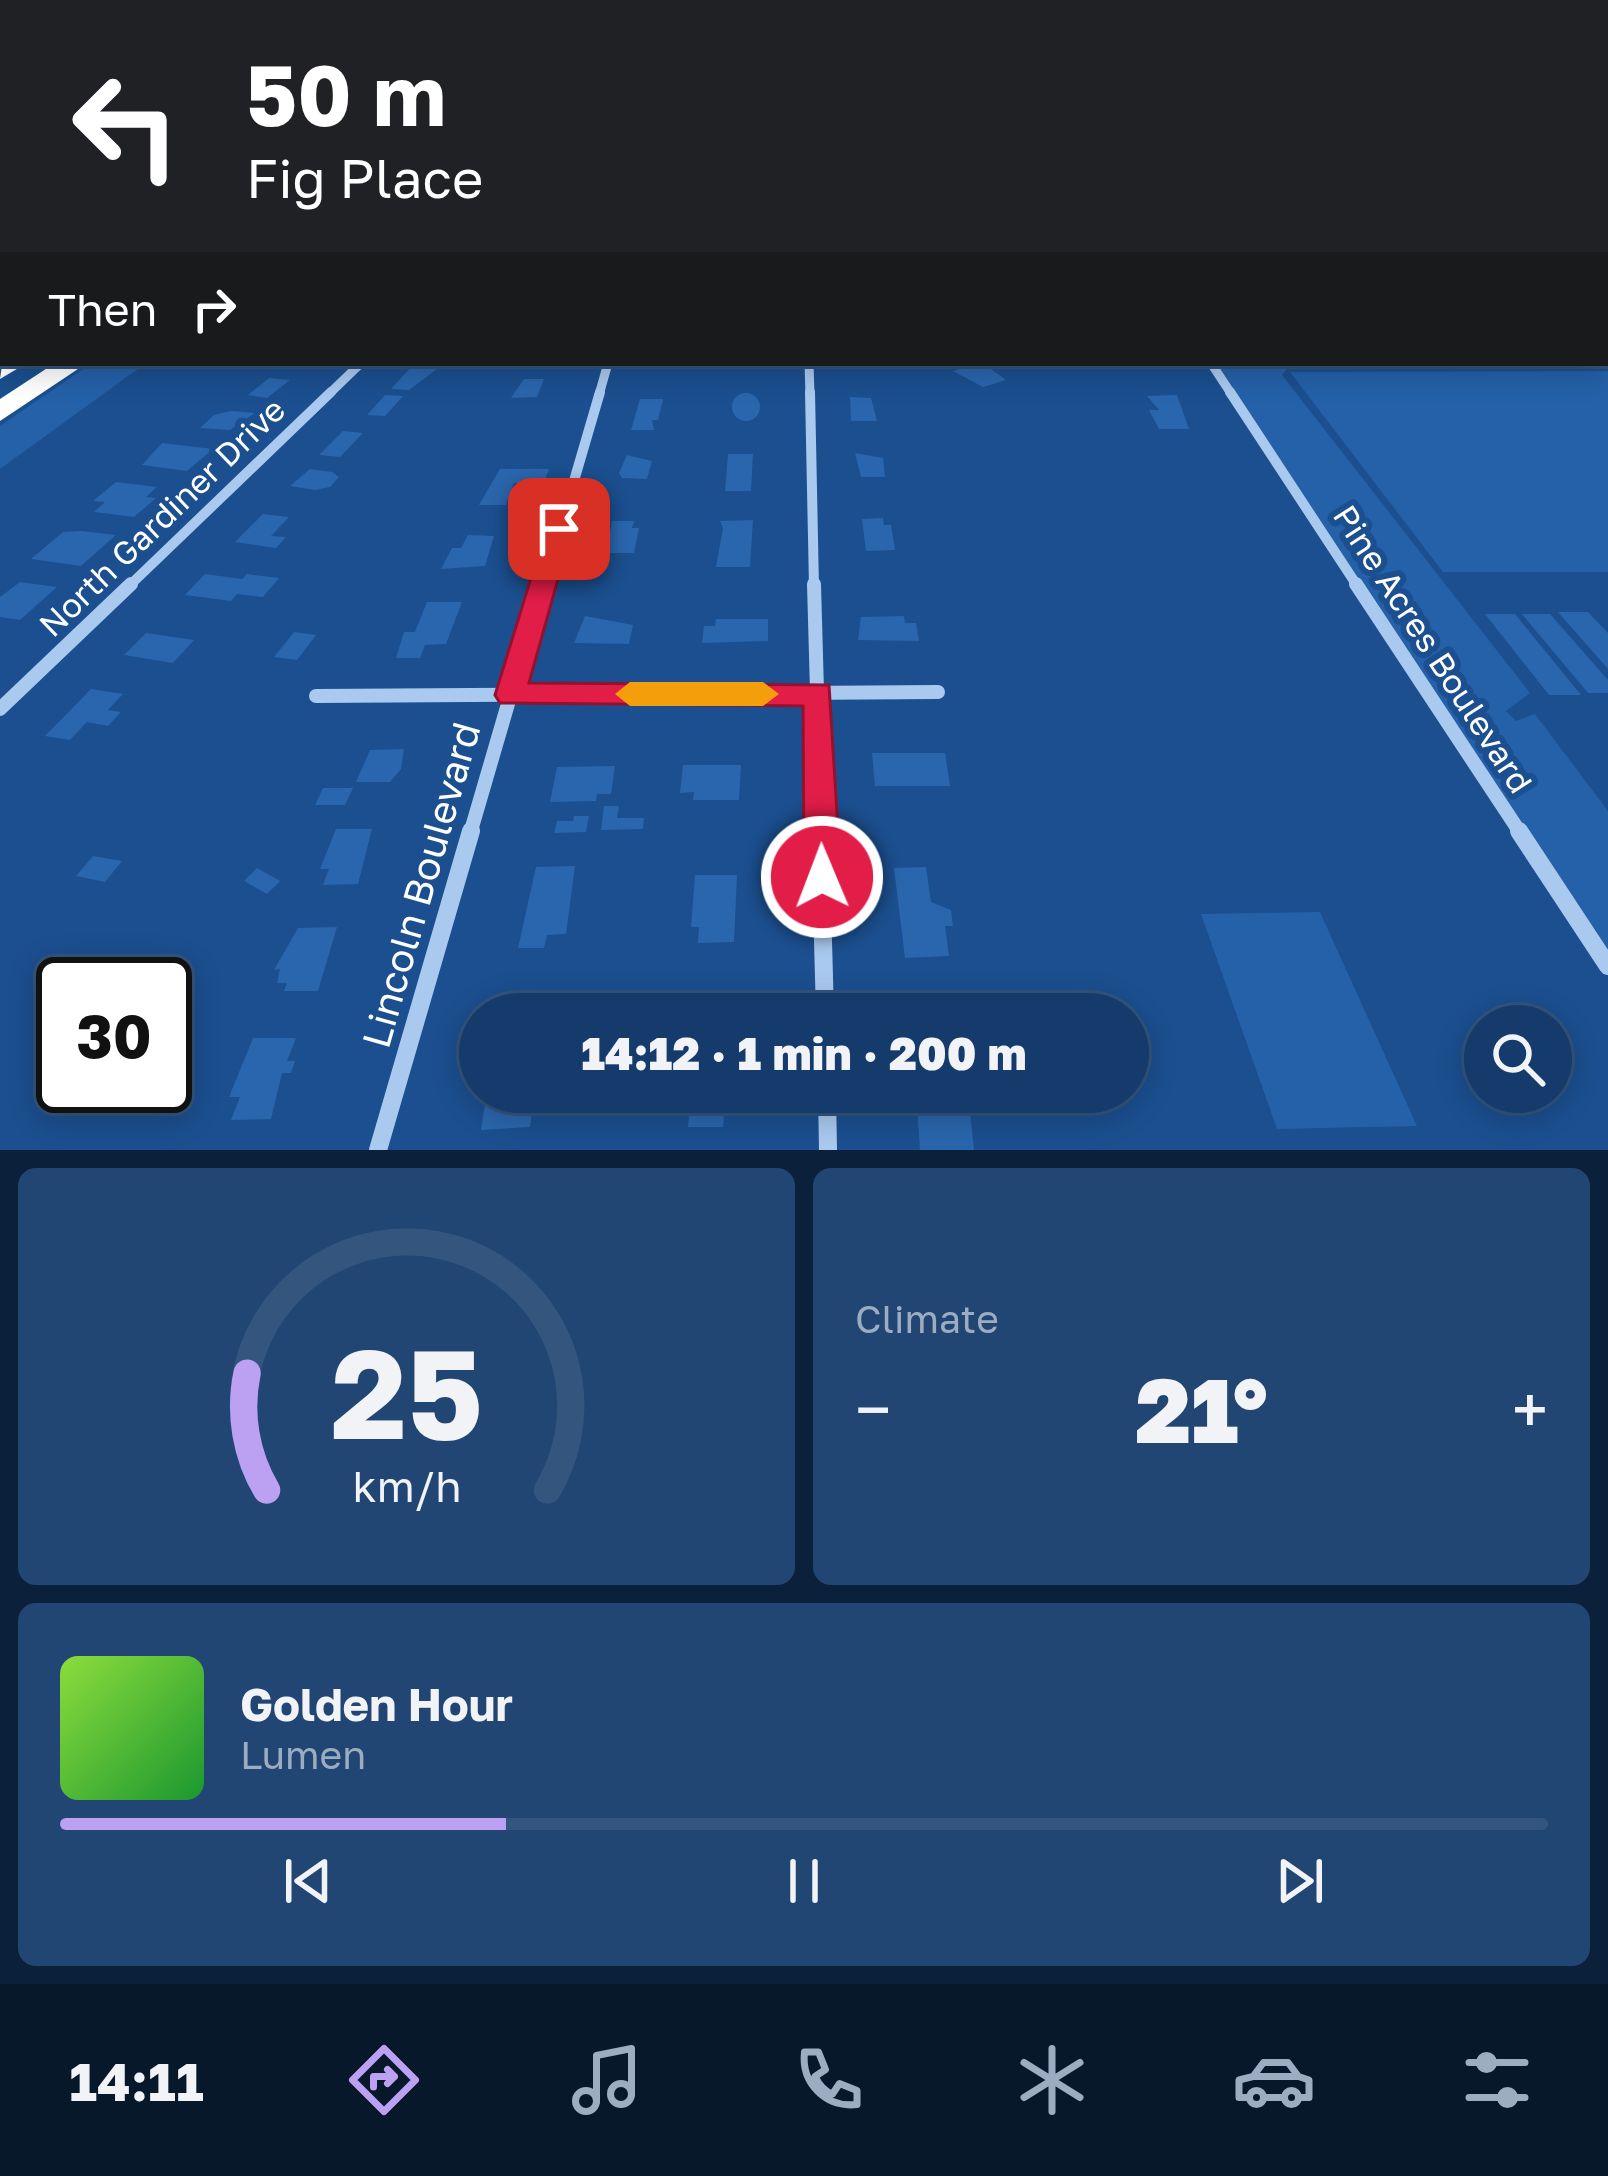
<!DOCTYPE html>
<html lang="en">
<head>
<meta charset="utf-8">
<style>
  body { margin:0; font-family:"Golos Text",sans-serif; background:#214673; color:#f1f3f6; height:100vh; display:flex; flex-direction:column; font-size:45px; white-space:nowrap }
  * { box-sizing:border-box; margin:0 }
  p { font-size:39px; color:#9dadc1 }
  .icon { flex:none; width:66px; height:66px; fill:none; stroke:currentColor; stroke-width:2; stroke-linecap:round; stroke-linejoin:round }
  .map { position:relative; height:1150px; overflow:hidden }
  .drawer { display:flex; flex-direction:column; gap:18px; padding:18px; background:#0b203b; flex:1 }
  .drawer>* { flex:none }
  .guide { position:absolute; left:0px; top:0px; width:1608px; height:366px; box-shadow:0 6px 30px #0003,0 0 0 3px #33557e; background:#202124; color:#fff; overflow:hidden }
  .buttons { position:absolute; left:1464px; top:1005px; display:grid; gap:24px }
  .buttons a { display:grid; place-items:center; width:108px; height:108px; border-radius:50%; background:#143b6b; box-shadow:0 6px 30px #0003,0 0 0 3px #33557e; font-size:60px }
  .speed { position:absolute; left:36px; top:957px; display:flex; gap:24px; font-size:60px; font-weight:700; text-align:center }
  .speed>* { display:grid; place-content:center; width:156px; height:156px; border-radius:50%; background:#143b6b; box-shadow:0 6px 30px #0003,0 0 0 3px #33557e; line-height:1 }
  .speed .limit { border:6px solid #111; border-radius:18px; background:#fff; color:#111 }
  .pin { position:absolute; display:grid; place-items:center; width:102px; height:102px; color:#fff; margin:-51px; border-radius:24px; box-shadow:0 6px 18px #0006 }
  .me { position:absolute; width:132px; margin:-66px; rotate:359deg; stroke-linejoin:round; filter:drop-shadow(0 0 9px #0008) }
  .turn { display:flex; align-items:center; gap:42px; height:252px; padding:0 48px; font-size:54px }
  .turn .icon { width:156px; height:156px; stroke-width:2.5 }
  .turn b { display:block; font-size:84px; line-height:102px }
  .then { display:flex; align-items:center; height:114px; padding:0 48px; background:#0003; gap:24px; font-size:45px }
  .big { font-size:90px; font-weight:800; line-height:1.1 }
  .drawer .card { flex:1; display:flex; flex-direction:column; justify-content:center; gap:18px; min-width:0; padding:0 42px; border-radius:18px; background:#214673 }
  .drawer .dial { align-items:center; gap:0 }
  .dial svg { height:312px; overflow:visible; fill:none; stroke:#33557e; stroke-width:7; stroke-linecap:round; text-anchor:middle }
  .dial text { fill:#f1f3f6; stroke:none }
  .song { display:flex; align-items:center; gap:36px }
  .cover { width:144px; height:144px; border-radius:18px; background:linear-gradient(135deg,hsl(90 70% 55%),hsl(130 70% 35%)) }
  .played { height:12px; border-radius:6px; background:linear-gradient(90deg,#bca0f2 30%,#33557e 30%) }
  .keys { display:flex; justify-content:space-around; direction:ltr }
  .heat { display:flex; justify-content:space-between; align-items:center; font-size:66px; direction:ltr }
  .drawer .tiles { flex:1; display:grid; gap:18px; grid-template-columns:1fr 1fr }
  .card:last-child { grid-column:span 2 }
  .trip { position:absolute; left:459px; top:993px; width:690px; height:120px; border-radius:60px; background:#143b6b; box-shadow:0 6px 30px #0003,0 0 0 3px #33557e; font-weight:800; line-height:120px; text-align:center }
  .dock { display:flex; height:192px; justify-content:space-around; align-items:center; background:#08182b; color:#9dadc1 }
  .dock .icon { width:84px; height:84px }
  .dock .current { color:#bca0f2 }
  .dock b { font-size:54px; color:#f1f3f6 }
  .map>svg:first-child { display:block }
  .green { fill:#2461a8 }
  .building { fill:#2a66ad }
  .lines { fill:none; stroke-linecap:round; stroke-linejoin:round }
  .minor-far3 { stroke:#a9c9ee; stroke-width:9 }
  .minor-far2 { stroke:#a9c9ee; stroke-width:10 }
  .minor-far1 { stroke:#a9c9ee; stroke-width:14 }
  .minor { stroke:#a9c9ee; stroke-width:18 }
  .tertiary { fill:#a9c9ee; fill-rule:evenodd }
  .motorway { fill:#fff; fill-rule:evenodd }
  .route { fill:#e11d48; stroke:#92132f; stroke-width:3 }
  .slow { fill:#f59e0b }
  .labels { text-anchor:middle; stroke-width:12; stroke-linejoin:round; paint-order:stroke }
  .street-label { font-size:33px; fill:#fff; stroke:#1b4f8f }
  .near-street-label { font-size:39px; fill:#fff; stroke:#1b4f8f }
</style>
</head>
<body>
<div class="map">
<svg width="1608" height="1150" viewBox="0 0 1608 1150">
  <rect width="100%" height="100%" fill="#1b4f8f"/>
  <path class="green" d="M1608 361V369H1287L1282 375 1530 693 1506 711 1516 721 1535 714 1608 811V966L1211 364Z
    M92 363H146L0 469V426Z
    M1608 371V572H1443L1290 372Z
    M1320 912 1417 1126 1277 1129 1201 914Z"/>
  <path class="building" d="M980 363H983L1006 380 983 387 953 371Z
    M413 365 441 366 409 390 391 389Z
    M269 378 290 380 267 398 248 395Z
    M524 379H544L537 397 511 398Z
    M732 407a14 14 0 1 1 28 0a14 14 0 1 1-28 0Z
    M385 395 403 396 385 416 367 415Z
    M1177 395 1189 429H1159L1149 410H1159L1147 396Z
    M850 397 871 398 877 421H851Z
    M640 399H663L658 420H652L654 430H631Z
    M231 411 255 413 230 430 200 428 214 415Z
    M343 431 363 433 340 457 319 455Z
    M162 443 213 449 187 471 142 465Z
    M855 453 883 458 885 477H861Z
    M728 454H753L751 491H725Z
    M627 455 652 461 647 479 622 478 619 473Z
    M310 469 332 472 339 477 330 487 315 490 290 486Z
    M500 469H549L544 483H514L506 505H479Z
    M116 482 157 487 146 497 156 498 134 517 94 512 105 502 93 501Z
    M263 514 289 517 271 536 286 537 276 548 235 542Z
    M883 518 884 525H891L895 550 866 551 862 519Z
    M753 520 750 567H716L723 528 720 521Z
    M612 521H634L632 528H639L634 553H606Z
    M81 531 116 535 81 566 31 559 63 532Z
    M468 535 494 536 485 566 441 569 452 548H461Z
    M205 574 242 579 247 574 279 578 263 597 237 594 231 601 185 595Z
    M20 582 57 587 20 620 0 617V597Z
    M427 602H462L446 644 425 645 420 658H396L404 632H415Z
    M1558 612H1588L1608 633V669Z
    M1485 614H1515L1581 695H1549Z
    M1522 614H1550L1608 680V693H1588Z
    M585 616 633 625 629 644 574 643Z
    M904 616 905 623H916L919 641 858 640 861 617Z
    M716 619H768V641L702 643 704 626H715Z
    M294 632 316 635 297 660 274 657Z
    M146 633 194 640 173 663 124 655Z
    M91 689 123 694 108 710 121 712 108 726 87 722 70 740 45 736Z
    M404 749 401 769 390 782H356L370 750Z
    M872 753H945L950 786H875Z
    M683 765H741L739 800H693L694 792 680 793Z
    M615 766 611 794H597L596 801 550 802 557 767Z
    M323 788H353L345 805H315Z
    M604 806H619L617 818H644L643 829 601 830Z
    M574 816H589L586 832 554 833 557 821H573Z
    M336 829H372L358 884 323 885 329 869H320Z
    M93 856 122 861 105 882 76 876Z
    M575 866 566 934 547 935 544 948H518L536 867Z
    M926 867 931 902 951 910 953 926H945L949 956 905 958 894 868Z
    M257 868 280 881 267 894 244 881Z
    M695 875H737L734 942 698 943 699 927H691Z
    M337 927 318 991H284L287 983H277L280 969 274 970 298 928Z
    M253 1038H296L287 1061H295L291 1073H282L271 1119 231 1120 240 1097H229Z
    M487 1092H535L530 1127 481 1130Z
    M678 1092H726L723 1127H688L690 1104 677 1103Z
    M916 1092H968L974 1150H920Z"/>
  <g class="lines">
    <path class="minor-far3" d="M809 363 810 395
      M1211 363 1232 395
      M328 395 361 363
      M599 395 608 363"/>
    <path class="minor-far2" d="M810 392 814 587
      M1230 392 1358 587
      M128 587 331 392
      M543 587 600 392"/>
    <path class="minor-far1" d="M814 584 821 834
      M1356 584 1521 834
      M316 696 938 692
      M0 709 131 584
      M470 834 543 584"/>
    <path class="minor" d="M820 831 825 1014
      M1519 831 1608 966
      M827 1092 828 1150
      M378 1150 471 831"/>
    <path class="tertiary" d="M1605 226 1608 227V236L1605 235Z"/>
    <path class="motorway" d="M3 358V363H27L0 379Z
      M55 363H87L0 421V399Z"/>
  </g>
  <linearGradient id="sky" x2="0" y2="1"><stop stop-color="#0f2b4f"/><stop offset="0.44" stop-color="#39639b"/><stop offset="1" stop-color="#39639b" stop-opacity="0"/></linearGradient>
  <rect width="1608" height="289" fill="url(#sky)"/>
  <path class="route" d="M559 521 572 529 529 683 829 685 841 877 835 888 822 893 809 888 804 877 803 706 500 703 495 695 546 529Z"/>
  <path class="slow" d="M630 682H763L779 694 763 706H630L615 694Z"/>
  <g class="labels">
    <g class="street-label">
      <text transform="translate(162 517) rotate(-44)" y="12">North Gardiner Drive</text>
      <text transform="translate(1433 649) rotate(57)" y="12">Pine Acres Boulevard</text>
    </g>
    <g class="near-street-label">
      <text transform="translate(421 885) rotate(-74)" y="14">Lincoln Boulevard</text>
    </g>
  </g>
</svg>
<div class="buttons">
<a><svg class="icon" aria-label="search" viewBox="0 0 24 24"><circle cx="10" cy="10" r="6"/><path d="M15 15l6 6"/></svg></a>
</div>
<div class="speed"><div class="limit">30</div></div>
<div class="pin" style="left:559px;top:529px;background:#d93025"><svg class="icon" aria-label="arrive" viewBox="0 0 24 24"><path d="M6 21V4h12l-3 4 3 4H6"/></svg></div>
<svg class="me" style="left:822px;top:877px" viewBox="-20 -20 40 40"><circle r="17" fill="#e11d48" stroke="#fff" stroke-width="3"/><path d="M0-11L8 9 0 5-8 9z" fill="#fff"/></svg>
<div class="trip">14:12 · 1 min · 200 m</div>
<div class="guide">
<div class="turn"><svg class="icon" aria-label="left" viewBox="0 0 24 24"><path d="M17 20v-9H6M10 6l-5 5 5 5"/></svg><div><b>50 m</b>Fig Place</div></div>
<div class="then">Then<svg class="icon" aria-label="right" viewBox="0 0 24 24"><path d="M7 20v-9h11M14 6l5 5-5 5"/></svg></div>
</div>
</div>
<section class="drawer">
<div class="tiles">
<div class="card dial"><svg viewBox="0 0 100 80">
<path d="M14 69A42 42 0 1 1 86 69"/>
<path d="M14 69A42 42 0 0 1 9 39" stroke="#bca0f2"/>
<text x="50" y="56" font-size="32" font-weight="700">25</text>
<text x="50" y="72" font-size="11">km/h</text>
</svg></div>
<div class="card"><p>Climate</p>
<div class="heat"><a>−</a><b class="big">21°</b><a>+</a></div>
</div>
<div class="card">
<div class="song"><i class="cover"></i><div><b>Golden Hour</b><p>Lumen</p></div></div>
<div class="played"></div>
<div class="keys"><svg class="icon" aria-label="previous" viewBox="0 0 24 24"><path d="M18 5L8 12l10 7zM5 5v14"/></svg><svg class="icon" aria-label="pause" viewBox="0 0 24 24"><path d="M8 5v14M16 5v14"/></svg><svg class="icon" aria-label="next" viewBox="0 0 24 24"><path d="M6 5l10 7-10 7zM19 5v14"/></svg></div>
</div>
</div>
</section>
<nav class="dock">
<b>14:11</b>
<svg class="icon current" aria-label="directions" viewBox="0 0 24 24"><path d="M12 3l9 9-9 9-9-9zM9 14v-3h6M13 9l2 2-2 2"/></svg>
<svg class="icon" aria-label="music" viewBox="0 0 24 24"><path d="M9 18V5l10-2v13"/><circle cx="6" cy="18" r="3"/><circle cx="16" cy="16" r="3"/></svg>
<svg class="icon" aria-label="phone" viewBox="0 0 24 24"><path d="M5 4h4l2 5-3 2q2 4 5 5l2-3 5 2v4C11 20 4 13 5 4z"/></svg>
<svg class="icon" aria-label="climate" viewBox="0 0 24 24"><path d="M12 3v18M4 7l16 10M4 17L20 7"/></svg>
<svg class="icon" aria-label="car" viewBox="0 0 24 24"><path d="M5 17H2v-5l4-1 3-4h7l3 4 3 1v5h-3M9 17h6M6 11h13"/><circle cx="7" cy="17" r="2"/><circle cx="17" cy="17" r="2"/></svg>
<svg class="icon" aria-label="filters" viewBox="0 0 24 24"><path d="M4 7h16M4 17h16"/><circle cx="9" cy="7" r="2"/><circle cx="15" cy="17" r="2"/></svg>
</nav>
</body>
</html>
